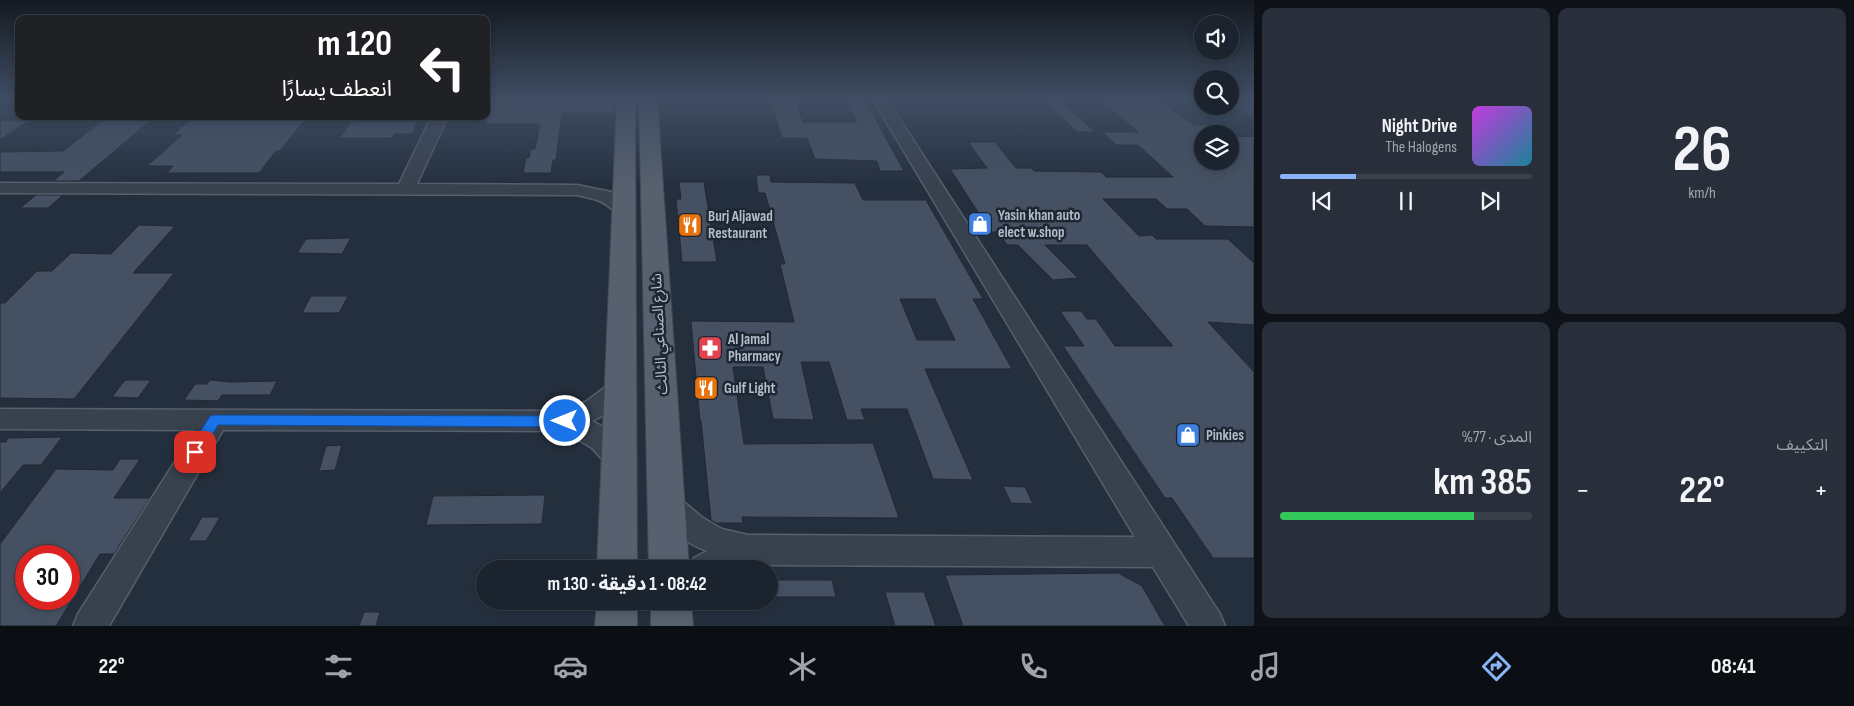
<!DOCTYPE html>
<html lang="ar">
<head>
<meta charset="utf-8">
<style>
  body { margin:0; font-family:"Sofia Sans Condensed","Noto Sans Arabic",sans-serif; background:#282f3a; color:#f1f3f6; direction:rtl; height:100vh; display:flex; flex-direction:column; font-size:19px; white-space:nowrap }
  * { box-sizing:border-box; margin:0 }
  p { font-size:16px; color:#a0a4aa }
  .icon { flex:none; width:28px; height:28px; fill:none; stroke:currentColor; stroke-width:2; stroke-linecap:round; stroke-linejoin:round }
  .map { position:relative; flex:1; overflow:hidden; direction:ltr }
  .sheet { display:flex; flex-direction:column; gap:8px; padding:8px; background:#0f1319; width:600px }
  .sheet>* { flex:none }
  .top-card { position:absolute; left:15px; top:15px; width:475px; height:105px; border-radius:10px; box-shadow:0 2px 8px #0003,0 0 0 1px #39404a; direction:rtl; background:#202124; color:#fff; overflow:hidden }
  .fabs { position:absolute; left:1194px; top:15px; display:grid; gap:10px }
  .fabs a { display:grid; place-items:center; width:45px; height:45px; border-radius:50%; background:#1b232e; box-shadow:0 2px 8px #0003,0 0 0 1px #39404a; font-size:25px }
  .speed { position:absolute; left:15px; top:545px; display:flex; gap:10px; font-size:25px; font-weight:700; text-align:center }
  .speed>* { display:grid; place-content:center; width:65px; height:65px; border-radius:50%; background:#1b232e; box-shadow:0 2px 8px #0003,0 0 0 1px #39404a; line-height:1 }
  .speed .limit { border:8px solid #d22; background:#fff; color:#111 }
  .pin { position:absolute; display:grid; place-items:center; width:42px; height:42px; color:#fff; margin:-21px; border-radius:10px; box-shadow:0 2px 8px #0006 }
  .me { position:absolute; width:55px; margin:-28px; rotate:270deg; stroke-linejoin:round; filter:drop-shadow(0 0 4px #0008) }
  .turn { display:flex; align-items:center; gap:18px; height:105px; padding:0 15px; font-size:22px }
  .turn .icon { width:65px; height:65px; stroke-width:2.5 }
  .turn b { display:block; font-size:35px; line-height:42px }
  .big { font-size:38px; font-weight:700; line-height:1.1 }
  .sheet .card { flex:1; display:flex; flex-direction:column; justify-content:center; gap:8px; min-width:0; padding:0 18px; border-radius:10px; background:#282f3a }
  .sheet .dial { align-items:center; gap:0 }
  .dial b { font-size:65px; line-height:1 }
  .song { display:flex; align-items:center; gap:15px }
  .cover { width:60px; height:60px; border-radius:8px; background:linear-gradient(135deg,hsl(290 70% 55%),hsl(190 70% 35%)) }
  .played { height:5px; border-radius:2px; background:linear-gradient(90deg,#8ab4f8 30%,#39404a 30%) }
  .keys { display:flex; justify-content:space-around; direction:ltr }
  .heat { display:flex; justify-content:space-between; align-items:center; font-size:28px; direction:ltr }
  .charge { height:8px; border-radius:4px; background:linear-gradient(90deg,#34c759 77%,#39404a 0) }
  .sheet .tiles { flex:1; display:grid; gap:8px; grid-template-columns:repeat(2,1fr) }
  .trip { position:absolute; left:476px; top:560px; width:302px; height:50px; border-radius:25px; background:#1b232e; box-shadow:0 2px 8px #0003,0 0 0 1px #39404a; font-weight:700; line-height:50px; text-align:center; direction:rtl }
  .tabs { display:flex; height:80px; justify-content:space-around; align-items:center; background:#0b0e12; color:#a0a4aa }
  .tabs .icon { width:35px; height:35px }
  .tabs .active { color:#8ab4f8 }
  .tabs b { font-size:22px; color:#f1f3f6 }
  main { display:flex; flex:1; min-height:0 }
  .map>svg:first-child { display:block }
  .building { fill:#455162; stroke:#1f2835; fill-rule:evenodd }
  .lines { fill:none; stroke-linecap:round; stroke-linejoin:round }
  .minor-casing { stroke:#565f6c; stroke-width:3 }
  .major-casing { stroke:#414a57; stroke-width:2 }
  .minor { fill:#38414e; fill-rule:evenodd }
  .major { fill:#56606e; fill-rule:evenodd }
  .route { fill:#1a73e8; stroke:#114b97 }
  .labels { text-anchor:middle; stroke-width:5; stroke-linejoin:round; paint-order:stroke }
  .poi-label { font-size:15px; font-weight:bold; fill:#b4bcc9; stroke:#1d2633; text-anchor:start }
  .street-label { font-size:15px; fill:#b4bcc9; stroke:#1d2633 }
</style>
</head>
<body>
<main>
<section class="sheet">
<div class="tiles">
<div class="card dial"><b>26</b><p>km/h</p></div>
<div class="card">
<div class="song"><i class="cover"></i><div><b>Night Drive</b><p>The Halogens</p></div></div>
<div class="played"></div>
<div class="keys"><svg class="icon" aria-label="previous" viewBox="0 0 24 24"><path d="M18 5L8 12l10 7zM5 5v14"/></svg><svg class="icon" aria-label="pause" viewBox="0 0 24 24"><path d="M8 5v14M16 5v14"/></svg><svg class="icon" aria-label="next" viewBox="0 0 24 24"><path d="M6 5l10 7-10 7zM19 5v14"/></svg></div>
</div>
<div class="card"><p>التكييف</p>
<div class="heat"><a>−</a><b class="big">22°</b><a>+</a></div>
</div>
<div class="card"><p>المدى · 77%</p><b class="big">385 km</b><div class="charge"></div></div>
</div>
</section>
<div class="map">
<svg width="1254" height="626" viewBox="0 0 1254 626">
  <rect width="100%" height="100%" fill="#242f3e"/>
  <path class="building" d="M486 98H615L614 113H562L556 160H553L551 173H523L526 158H529L531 149H535L540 124H486Z
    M769 98H795L803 122H857L844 98H864L904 171H880L877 161 815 159 807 138H782Z
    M1042 98H1059L1095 132H1077Z
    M1098 98H1155L1194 125H1206L1218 134H1202V161H1230V137L1254 136V227L1205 226 1187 209H1167L1156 199H1103L1139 236 1152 235 1156 239H1228L1254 263V325L1208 322 1254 372V558H1213L1172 498H1165L1063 346H1084L1060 311H1081L1087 319H1096L1115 346H1173L1087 245H1045L1078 278 1053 280 1018 245H1007L998 232H991L950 169 987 168 968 142H995L1016 168H1032L1034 171 1101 172 1106 177H1173L1138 145H1116L1102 132H1138Z
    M1230 98H1254V119L1230 103Z
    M108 116H156L79 181H53L64 172H0V152L63 151Z
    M194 116H308L280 151H276L259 173H167L173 166H147L182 135H173Z
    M0 120H30L0 140Z
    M404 121H418L412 134H394L392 138H340L351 122Z
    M756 175H770L771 182 855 183 863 200H926L983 299H973L1012 369H925L973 480 933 479 907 409H861L865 420H847L829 362H801L814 420 773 419 763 367H733L744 444 873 443 899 518 742 517 743 523H716L711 520 701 421H700L691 321 794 322 780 264H785L765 193H758ZM900 299H935L955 340H917Z
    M679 182H704L717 262H682L676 199H681Z
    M36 195H63L48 208H20Z
    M139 225 175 226 133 273H174L74 399 0 398V303H5L37 271H52L71 253 111 254Z
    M351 238 342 254 297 253 306 239Z
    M311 296H348L339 313H302Z
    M125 380H151L138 398 112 397Z
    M210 380 231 382 277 381 270 395H222L218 401 184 400 195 384H207Z
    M62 437 41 465H23L0 493V442H6L8 438Z
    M342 445 335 470 319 471 326 446Z
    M120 459H140L114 498H150L114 554H100L56 626H0V544L56 469 113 470ZM26 554H69V599H26Z
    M1003 486 1025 487 1033 504 1011 503Z
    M545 495 542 524 426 525 433 496Z
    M202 517H220L206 541H188Z
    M1118 573 1142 586 1165 626H963L945 575Z
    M770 580H832L836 597H770Z
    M885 592H924L936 626H895Z
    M364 612H380L376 626H359Z"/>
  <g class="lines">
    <defs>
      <path id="minor" d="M872 98H886L1220 614 1225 626H1189L1153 567 748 565 737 569H689L694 558 707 551C683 542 663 526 652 502L657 493 667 489 677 493 685 503 703 518 722 529 748 535 1135 537Z
        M432 116H448L417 184 577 185 611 192 633 209 631 213C616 217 610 204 597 200 591 198 584 197 577 195L0 193V183L399 184Z
        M621 379 630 382 634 389C626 404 607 414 592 421 609 429 624 442 633 459L629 467 619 471 609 467 592 448 564 431 223 430 109 626H73L78 614 195 430 0 429V409L563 411 587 401 612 382Z"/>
      <path id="major" d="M617 98H635L637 569H597Z
        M639 98H657L689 569H649Z
        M597 601H637V626H595Z
        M651 601H691L693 626H651Z"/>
    </defs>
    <use href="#minor" class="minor-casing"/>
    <use href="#major" class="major-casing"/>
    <use href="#minor" class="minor"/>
    <use href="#major" class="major"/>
  </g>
  <linearGradient id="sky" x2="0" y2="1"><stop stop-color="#141a22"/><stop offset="0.53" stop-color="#3f4d63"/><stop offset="1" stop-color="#3f4d63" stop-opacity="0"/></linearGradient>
  <rect width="1254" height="186" fill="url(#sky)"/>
  <path class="route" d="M215 415 565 416 570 418 572 421 570 425 565 427 218 425 200 456 195 457 190 456 188 452 190 448 210 416Z"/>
  <defs>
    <symbol id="shop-square" viewBox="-11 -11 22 22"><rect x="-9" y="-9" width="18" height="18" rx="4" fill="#3f7fe0" stroke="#1d2633"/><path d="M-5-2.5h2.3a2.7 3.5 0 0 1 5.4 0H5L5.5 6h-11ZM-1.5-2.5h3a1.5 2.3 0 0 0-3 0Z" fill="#fff"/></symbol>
    <symbol id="restaurant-square" viewBox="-11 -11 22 22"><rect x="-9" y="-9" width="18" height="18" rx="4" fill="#e8710a" stroke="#1d2633"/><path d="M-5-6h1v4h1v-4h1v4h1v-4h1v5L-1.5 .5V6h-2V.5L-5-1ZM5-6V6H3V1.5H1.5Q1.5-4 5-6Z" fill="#fff"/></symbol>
    <symbol id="pharmacy-square" viewBox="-11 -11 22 22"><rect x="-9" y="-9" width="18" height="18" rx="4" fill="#e0444e" stroke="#1d2633"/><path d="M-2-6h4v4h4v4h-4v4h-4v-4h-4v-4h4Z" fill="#fff"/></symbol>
  </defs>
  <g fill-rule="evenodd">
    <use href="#shop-square" x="966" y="210" width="28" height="28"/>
    <use href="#restaurant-square" x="676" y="211" width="28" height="28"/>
    <use href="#pharmacy-square" x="696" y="334" width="28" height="28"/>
    <use href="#restaurant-square" x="692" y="374" width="28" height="28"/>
    <use href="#shop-square" x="1174" y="421" width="28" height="28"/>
  </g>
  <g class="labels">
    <g class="poi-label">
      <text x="998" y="220">Yasin khan auto<tspan x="998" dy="17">elect w.shop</tspan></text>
      <text x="708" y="221">Burj Aljawad<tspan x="708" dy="17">Restaurant</tspan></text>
      <text x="728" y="344">Al Jamal<tspan x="728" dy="17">Pharmacy</tspan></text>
      <text x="724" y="393">Gulf Light</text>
      <text x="1206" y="440">Pinkies</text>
    </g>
    <g class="street-label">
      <text transform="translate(659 334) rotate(-93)" y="5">شارع الصناعي الثالث</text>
    </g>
  </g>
</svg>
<div class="fabs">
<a><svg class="icon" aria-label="sound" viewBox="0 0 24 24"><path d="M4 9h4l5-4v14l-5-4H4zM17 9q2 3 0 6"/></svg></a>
<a><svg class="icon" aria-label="search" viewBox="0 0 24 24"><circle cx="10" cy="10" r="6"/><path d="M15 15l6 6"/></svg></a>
<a><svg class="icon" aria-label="layers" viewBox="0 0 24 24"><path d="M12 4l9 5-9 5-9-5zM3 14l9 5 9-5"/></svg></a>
</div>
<div class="speed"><div class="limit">30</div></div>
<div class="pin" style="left:195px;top:452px;background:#d93025"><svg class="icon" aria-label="arrive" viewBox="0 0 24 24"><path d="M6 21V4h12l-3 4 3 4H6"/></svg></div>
<svg class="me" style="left:565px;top:421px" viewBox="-20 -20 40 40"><circle r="17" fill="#1a73e8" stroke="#fff" stroke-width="3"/><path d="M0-11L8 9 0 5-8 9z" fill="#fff"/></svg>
<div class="trip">08:42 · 1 دقيقة · 130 m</div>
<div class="top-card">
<div class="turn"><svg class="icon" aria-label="left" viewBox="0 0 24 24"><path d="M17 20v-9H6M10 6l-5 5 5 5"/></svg><div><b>120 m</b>انعطف يسارًا</div></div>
</div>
</div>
</main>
<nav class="tabs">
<b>08:41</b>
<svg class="icon active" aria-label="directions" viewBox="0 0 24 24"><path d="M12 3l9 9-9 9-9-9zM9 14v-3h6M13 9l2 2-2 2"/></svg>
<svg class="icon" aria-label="music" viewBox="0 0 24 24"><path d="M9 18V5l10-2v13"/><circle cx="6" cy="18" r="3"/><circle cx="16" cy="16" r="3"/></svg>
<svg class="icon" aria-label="phone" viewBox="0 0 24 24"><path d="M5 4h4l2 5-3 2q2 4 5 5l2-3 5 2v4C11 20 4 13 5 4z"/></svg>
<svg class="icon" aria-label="climate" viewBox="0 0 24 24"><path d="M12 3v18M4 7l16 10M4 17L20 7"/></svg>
<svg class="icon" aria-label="car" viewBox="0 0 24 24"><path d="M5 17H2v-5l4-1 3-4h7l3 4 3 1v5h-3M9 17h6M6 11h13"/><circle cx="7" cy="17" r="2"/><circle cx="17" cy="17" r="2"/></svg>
<svg class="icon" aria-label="filters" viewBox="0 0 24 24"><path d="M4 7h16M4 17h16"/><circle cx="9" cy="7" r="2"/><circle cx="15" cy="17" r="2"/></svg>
<b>22°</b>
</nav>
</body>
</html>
